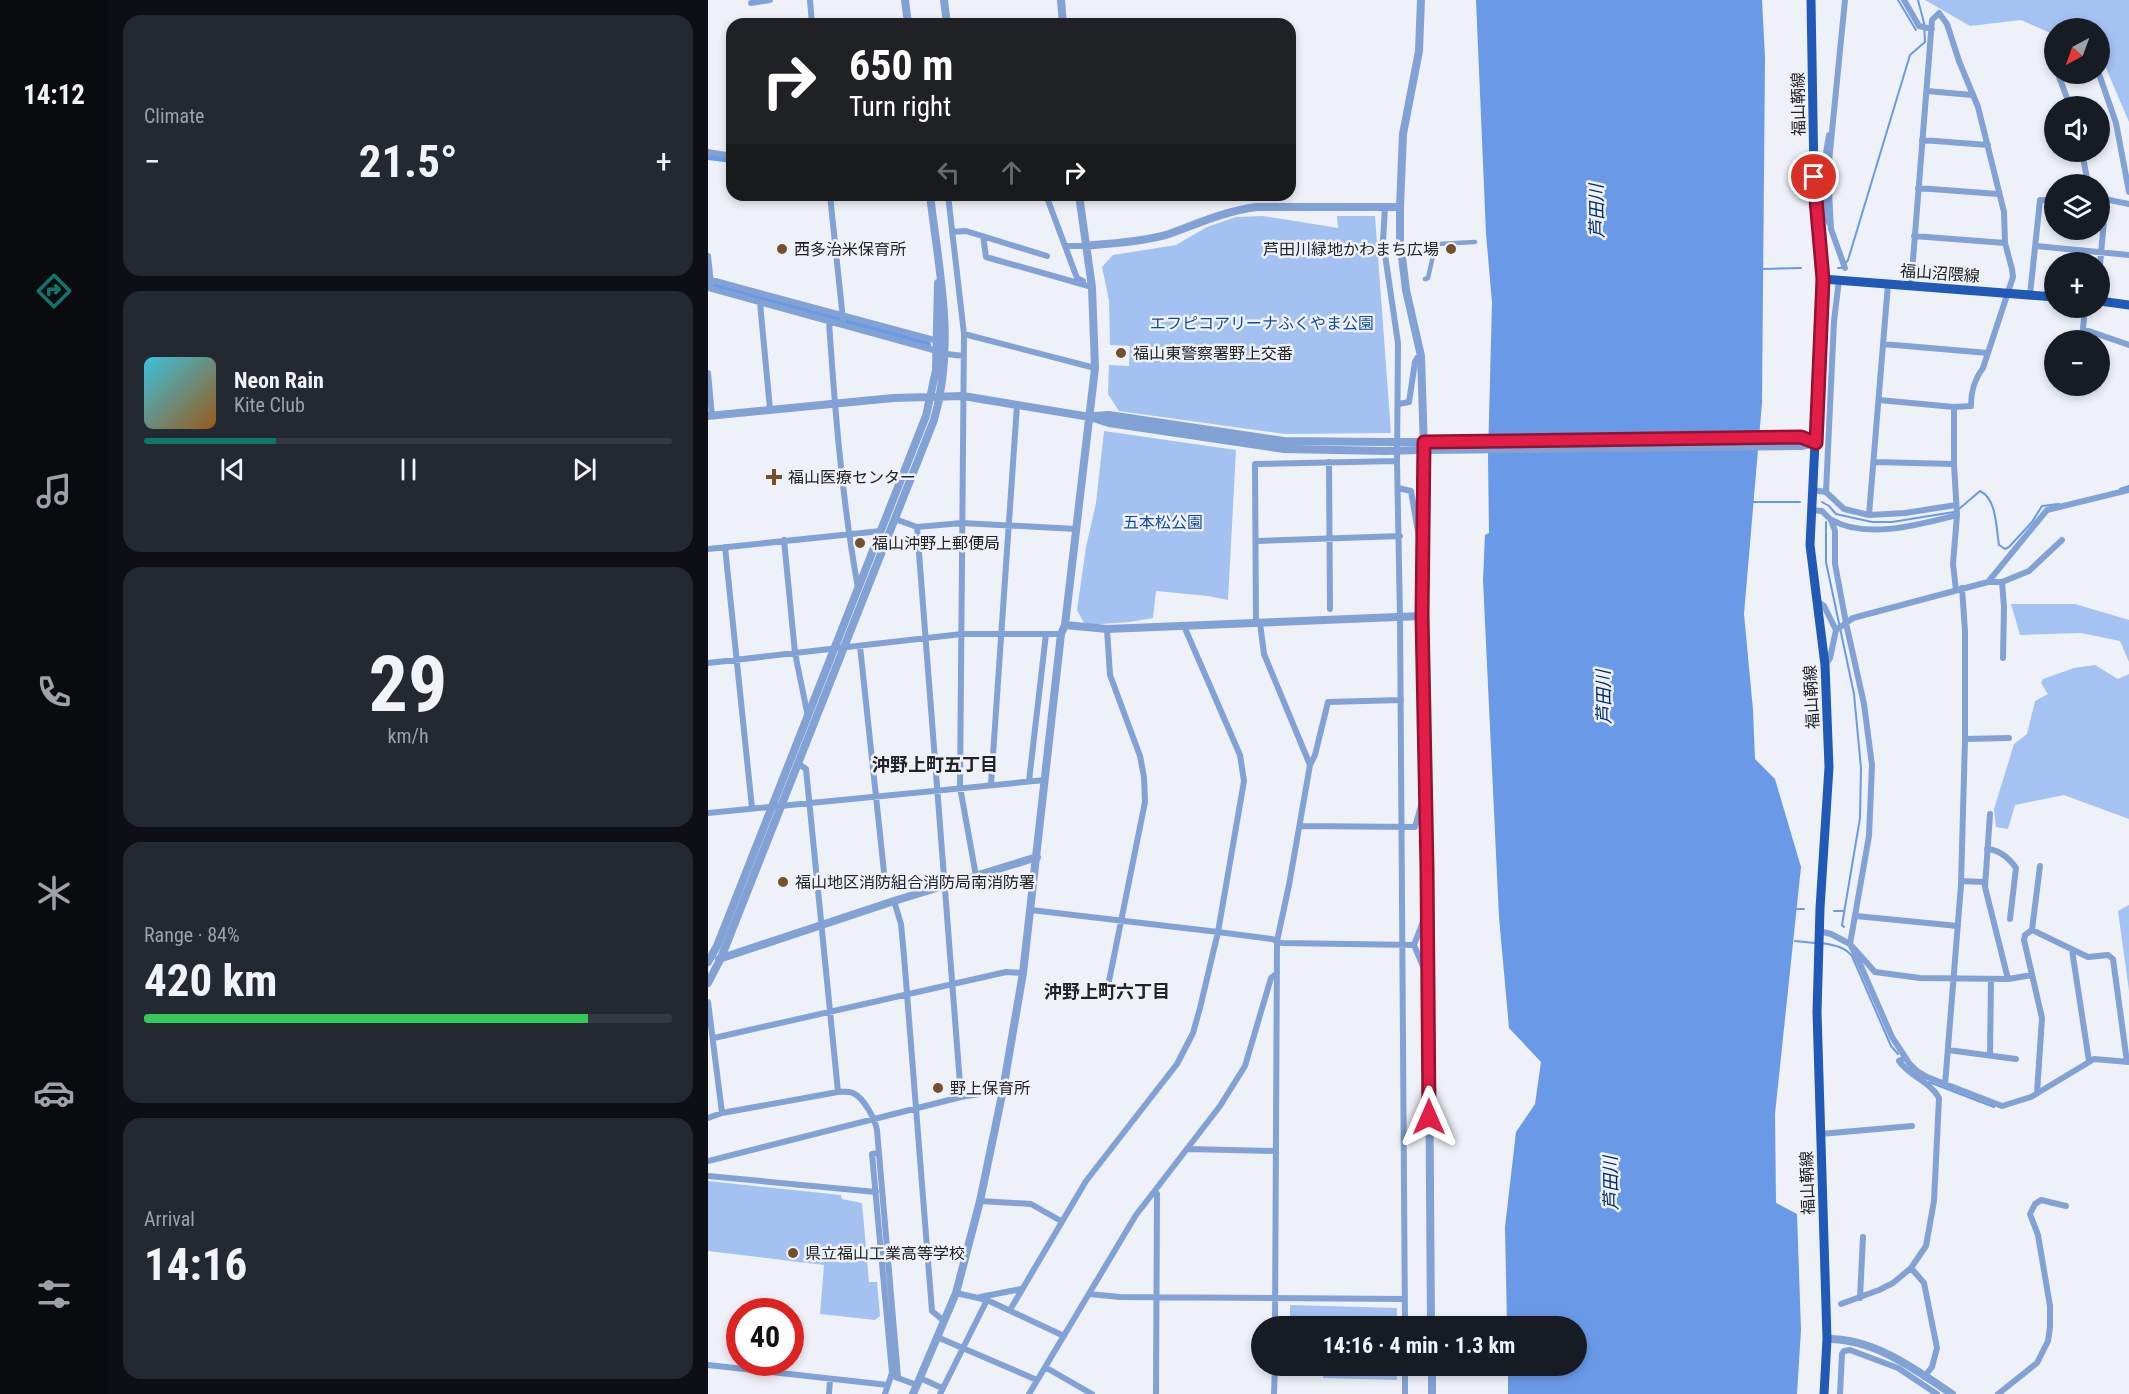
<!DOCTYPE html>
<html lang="en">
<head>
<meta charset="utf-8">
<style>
  body { margin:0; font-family:"Roboto Condensed","Noto Sans JP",sans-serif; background:#242831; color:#f1f3f6; height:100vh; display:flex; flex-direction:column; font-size:22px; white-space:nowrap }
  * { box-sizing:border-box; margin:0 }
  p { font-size:20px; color:#9ea1a6 }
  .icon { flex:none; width:33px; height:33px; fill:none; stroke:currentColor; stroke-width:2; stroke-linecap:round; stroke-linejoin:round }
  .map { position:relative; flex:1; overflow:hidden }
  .panel { display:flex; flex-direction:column; gap:15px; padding:15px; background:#0d0f14; width:600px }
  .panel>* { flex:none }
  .hud { position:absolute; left:18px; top:18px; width:570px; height:183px; border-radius:18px; box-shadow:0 3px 9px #0003; background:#202124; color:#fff; overflow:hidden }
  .needle { width:39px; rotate:221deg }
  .fabs { position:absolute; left:1336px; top:18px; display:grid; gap:12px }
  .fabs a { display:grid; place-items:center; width:66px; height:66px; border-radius:50%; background:#171b24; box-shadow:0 3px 9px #0003; font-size:30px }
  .speed { position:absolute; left:18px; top:1298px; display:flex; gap:12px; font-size:30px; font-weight:700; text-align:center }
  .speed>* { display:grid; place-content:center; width:78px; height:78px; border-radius:50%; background:#171b24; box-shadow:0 3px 9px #0003; line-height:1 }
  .speed .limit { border:9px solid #d22; background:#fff; color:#111 }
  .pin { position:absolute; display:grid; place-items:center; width:51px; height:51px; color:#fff; margin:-26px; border:3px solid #fff; border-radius:50%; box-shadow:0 2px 6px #0007 }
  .me { position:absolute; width:66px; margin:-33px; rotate:0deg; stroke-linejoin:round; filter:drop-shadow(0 0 4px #0008) }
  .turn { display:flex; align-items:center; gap:21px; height:126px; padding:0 24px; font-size:27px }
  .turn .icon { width:78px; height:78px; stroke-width:2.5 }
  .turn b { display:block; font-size:42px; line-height:51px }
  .lanes { display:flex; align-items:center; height:57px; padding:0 24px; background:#0003; justify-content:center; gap:30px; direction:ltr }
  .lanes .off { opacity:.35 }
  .big { font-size:45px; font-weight:700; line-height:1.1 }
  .panel .widget { flex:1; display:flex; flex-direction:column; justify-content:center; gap:9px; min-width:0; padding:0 21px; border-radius:18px; background:#242831 }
  .panel .dial { align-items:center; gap:0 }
  .dial b { font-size:78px; line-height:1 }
  .song { display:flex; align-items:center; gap:18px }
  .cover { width:72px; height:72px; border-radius:9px; background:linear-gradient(135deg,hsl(190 70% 55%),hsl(30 70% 35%)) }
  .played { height:6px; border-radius:3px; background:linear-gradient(90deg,#0f766e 25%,#363941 25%) }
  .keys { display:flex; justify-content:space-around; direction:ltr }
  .heat { display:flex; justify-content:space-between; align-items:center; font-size:33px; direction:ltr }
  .charge { height:9px; border-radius:4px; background:linear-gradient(90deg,#34c759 84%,#363941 0) }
  .trip { position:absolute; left:543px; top:1316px; width:336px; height:60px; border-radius:30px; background:#171b24; box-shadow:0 3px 9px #0003; font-weight:700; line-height:60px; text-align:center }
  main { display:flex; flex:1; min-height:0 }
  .tabs { display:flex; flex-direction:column; width:108px; justify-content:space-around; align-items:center; background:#090b0e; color:#9ea1a6 }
  .tabs .icon { width:42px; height:42px }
  .tabs .selected { color:#0f766e }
  .tabs b { font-size:27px; color:#f1f3f6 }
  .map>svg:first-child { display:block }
  .green { fill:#a3c1f1 }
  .forest { fill:#a4c2f2 }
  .water { fill:#6a9ae7 }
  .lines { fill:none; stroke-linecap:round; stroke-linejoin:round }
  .stream { stroke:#6a9ae7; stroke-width:2 }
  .canal { stroke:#6a9ae7; stroke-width:8 }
  .pedestrian { stroke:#82a2d5; stroke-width:4.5 }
  .minor { stroke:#82a2d5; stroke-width:6 }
  .tertiary { stroke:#82a2d5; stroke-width:8 }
  .primary { stroke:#215ab6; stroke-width:9 }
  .tertiary-bridge { stroke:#82a2d5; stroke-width:8 }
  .route-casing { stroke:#92132f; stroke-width:15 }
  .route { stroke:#e11d48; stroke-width:10 }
  .poi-dot { fill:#754f2b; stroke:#eef1f8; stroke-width:2 }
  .labels { text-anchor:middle; stroke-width:5; stroke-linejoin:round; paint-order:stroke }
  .street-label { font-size:16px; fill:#222325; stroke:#eef1f8 }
  .poi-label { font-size:16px; fill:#222325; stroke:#eef1f8; text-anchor:start }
  .park-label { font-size:16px; fill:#124ba4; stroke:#eef1f8 }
  .water-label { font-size:18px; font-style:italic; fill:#012b6f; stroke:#eef1f8 }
  .neighbourhood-label { font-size:18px; font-weight:bold; fill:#222325; stroke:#eef1f8 }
</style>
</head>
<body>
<main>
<nav class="tabs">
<b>14:12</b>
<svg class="icon selected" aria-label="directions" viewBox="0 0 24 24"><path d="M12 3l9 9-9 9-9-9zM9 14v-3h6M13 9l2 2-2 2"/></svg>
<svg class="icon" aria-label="music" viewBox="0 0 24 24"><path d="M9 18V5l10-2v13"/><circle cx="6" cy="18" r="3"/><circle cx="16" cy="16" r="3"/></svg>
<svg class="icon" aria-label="phone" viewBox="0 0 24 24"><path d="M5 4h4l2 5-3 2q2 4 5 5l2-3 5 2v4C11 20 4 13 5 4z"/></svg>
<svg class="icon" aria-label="climate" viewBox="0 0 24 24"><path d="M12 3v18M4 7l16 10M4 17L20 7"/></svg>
<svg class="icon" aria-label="car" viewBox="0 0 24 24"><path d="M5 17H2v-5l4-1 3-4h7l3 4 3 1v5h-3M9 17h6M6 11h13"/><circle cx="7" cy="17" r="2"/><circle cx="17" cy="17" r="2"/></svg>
<svg class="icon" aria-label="filters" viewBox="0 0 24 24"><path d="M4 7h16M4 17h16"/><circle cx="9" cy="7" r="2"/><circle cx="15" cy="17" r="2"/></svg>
</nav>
<section class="panel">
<div class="widget"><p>Climate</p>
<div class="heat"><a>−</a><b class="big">21.5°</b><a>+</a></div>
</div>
<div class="widget">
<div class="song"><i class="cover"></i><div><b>Neon Rain</b><p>Kite Club</p></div></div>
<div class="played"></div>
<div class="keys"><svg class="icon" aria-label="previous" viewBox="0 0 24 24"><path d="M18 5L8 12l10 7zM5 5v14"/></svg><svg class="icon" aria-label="pause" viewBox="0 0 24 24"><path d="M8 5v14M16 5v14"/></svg><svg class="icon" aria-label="next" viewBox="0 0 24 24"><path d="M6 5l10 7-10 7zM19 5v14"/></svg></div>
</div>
<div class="widget dial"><b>29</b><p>km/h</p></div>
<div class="widget"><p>Range · 84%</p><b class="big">420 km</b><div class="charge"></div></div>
<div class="widget"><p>Arrival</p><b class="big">14:16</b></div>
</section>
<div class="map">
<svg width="1421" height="1394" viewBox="0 0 1421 1394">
  <rect width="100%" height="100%" fill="#eef1f8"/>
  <path class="green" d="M555 216 630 228 629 216H667L683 433 577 434 411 411 400 394 401 365 421 366 422 346 402 345 401 300 394 267 405 255 468 245 499 227 528 217Z
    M396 431 528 450 520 600 500 596 448 591 445 618 422 622 377 625 369 610 378 547 388 503Z
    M0 1181 133 1195 134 1199 154 1203 161 1282H169L172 1316 167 1320 112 1314 116 1265 0 1251Z
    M582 1305 689 1308V1326H582Z
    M616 1365H689V1380L615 1378Z"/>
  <path class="forest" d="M1217 0H1421V122L1392 54V28H1347V35L1313 20 1262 26Z
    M1303 604H1367L1421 620V662L1412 641 1373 633 1312 635Z
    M1387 665 1410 679 1421 674V819L1356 795 1307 805 1300 829 1288 827 1286 809 1306 744 1319 734 1327 701 1340 694 1333 683 1335 679 1366 668Z
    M1421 905V991L1410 911Z"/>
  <path class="water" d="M768 0H1054L1057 57 1054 403 1036 614 1045 710 1047 759 1067 779 1093 867 1067 1114 1068 1203 1089 1214 1093 1330 1089 1394H800V1365H868V1326H799L797 1227 808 1132 827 1104 833 1062 801 1028 791 917 775 580 777 535 781 533 780 457 784 302 778 234Z"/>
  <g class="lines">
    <path class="stream" d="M1190 0 1208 30
      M1130 268H1133L1140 260 1202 55 1217 42 1216 23 1210 0
      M1055 269 1093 268
      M1412 489 1421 486
      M1044 502H1092
      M1114 502 1121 506 1128 514 1164 522H1184L1246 512
      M1251 509 1272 491C1289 499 1288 528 1291 545L1297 549 1301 547 1324 522 1334 506 1351 504
      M1118 522V562L1146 694 1153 768 1152 818 1134 925 1136 927
      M1087 909H1096
      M1126 911H1135
      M1087 941 1107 943
      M1113 943C1125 945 1136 946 1144 956L1183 1046 1190 1054
      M1221 1082 1286 1107"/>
    <path class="canal" d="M0 156 24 159
      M0 283 219 345"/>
    <path class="pedestrian" d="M717 279 720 278 727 247 730 244 767 242"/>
    <path class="minor" d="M102 0 104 24
      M1137 0 1120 172 1123 229 1137 268
      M1196 0 1211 26 1224 29
      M43 3 62 0
      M1347 61V64
      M1350 74 1362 106
      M1391 74 1408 123 1421 192
      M1219 91 1264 95
      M1214 140 1280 145
      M0 152 24 156
      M1374 152 1380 184
      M1106 177H1114L1121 135
      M1114 177 1117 212 1121 223
      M1210 188 1290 194
      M122 195 135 320
      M240 195 256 334 252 787 268 876
      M338 195 369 278 375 281
      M1392 198 1421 204
      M677 207 675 241 690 343 689 461
      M244 232 258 231 339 256
      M275 236 278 257 384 287
      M1206 236 1297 243
      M358 246H378
      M1328 246 1421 255
      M0 256 3 283
      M1392 265 1398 198
      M0 279 230 341
      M0 288 229 351
      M1322 295 1332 200H1347
      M52 303 62 409
      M121 322C127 411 134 500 150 588
      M1375 329 1421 345
      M256 334 387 368
      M1372 340 1375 329 1377 308
      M1175 344 1280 353
      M238 354 256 356
      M0 373 4 416
      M1171 400 1246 407 1263 406C1263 391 1266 380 1275 368L1305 277 1304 269 1297 243 1296 212 1270 107 1251 61 1239 24 1231 13 1224 20 1203 285
      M691 404 701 402 707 362 709 358 713 356
      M1246 407V464L1249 515 1245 564 1248 590
      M621 462 622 609
      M1166 462 1246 464
      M690 488 703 491 713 549
      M1104 490 1118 492 1136 509 1161 515 1197 513 1248 505
      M1118 492 1126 321 1131 280
      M1103 510 1114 511 1123 520 1127 531V564L1138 623 1145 618 1280 582 1339 510 1421 490
      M1161 515 1180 284
      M187 519 209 527 254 523 368 529
      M1124 520C1159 540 1213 524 1249 515
      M209 527 253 1097
      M76 540 87 653 100 717
      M549 541 692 536
      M17 547 44 808
      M0 549 173 531
      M1280 582H1294L1296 607 1295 658
      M1294 582 1321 571 1354 540
      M1254 588 1257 631V739
      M1109 601 1116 606 1128 630 1138 623 1156 704 1164 765 1161 836 1142 944 1152 964 1184 1037 1201 1063 1209 1071 1219 1077 1294 1106 1323 1097 1386 1059 1421 1062
      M552 623 556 654 602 765 581 885 569 941 567 1326
      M548 624 547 464 689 461 692 617 697 1326
      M152 646 176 872
      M0 663 254 634H353
      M1117 665 1122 658 1128 630
      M91 764 98 769 130 1092
      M602 765 607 755 620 702 693 700
      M321 781 338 634
      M283 784 309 405
      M0 813 337 780
      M1282 814 1277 887 1300 979
      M592 826 707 827 716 795
      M1279 849C1292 850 1301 858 1308 868L1302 919
      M1253 881 1277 882
      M186 901 193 924 196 956 224 1311 236 1321
      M323 910 510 932 564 939 574 943 706 945 719 911
      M1148 916 1250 926
      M1324 930 1332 866
      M1111 931 1123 934 1142 944 1167 972 1212 978 1300 979 1324 975
      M706 945 720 978
      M1364 950 1381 1061
      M399 991 437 802 436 777 432 756 402 675 399 629
      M0 1002 14 1113
      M6 1038 298 972 315 973
      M1240 1050 1308 1059
      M1282 1055 1283 979
      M1237 1085 1253 885 1257 739 1301 738
      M1329 1093 1334 1018 1316 940 1317 935 1324 930 1380 957 1400 955 1405 959 1419 1062
      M0 1118 14 1113 130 1092C136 1092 140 1091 145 1093 156 1098 167 1119 169 1130L190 1377
      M1112 1134 1204 1126
      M479 1149 568 1151
      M171 1153 164 1154 184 1373 180 1385
      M0 1161 253 1097 295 1090
      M0 1176 168 1192
      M447 1191 449 1194 448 1394
      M272 1201 323 1204 353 1221
      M1203 1268 1216 1283 1229 1348 1224 1367 1216 1377
      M248 1293 279 1300 356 1336
      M381 1294 412 1297 696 1299
      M272 1297 313 1289
      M1152 1298 1155 1237
      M1133 1304 1171 1290 1185 1283 1203 1268 1218 1246 1226 1201 1231 1098C1223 1082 1202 1077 1191 1061L1197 1058
      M302 1310 378 1181 469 1064 485 1033 492 1008 510 932 536 781 532 755 476 626
      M229 1337 329 1380
      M0 1365 180 1385 177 1394
      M697 1365V1394
      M337 1367 384 1394
      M187 1377 209 1385
      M212 1378 234 1388
      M121 1394 122 1380
      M232 1394 279 1300
      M321 1394 428 1215 512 1106 537 1066 563 978 569 973
      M566 1394 567 1365
      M1132 1394 1134 1354 1136 1351 1142 1350 1190 1368 1229 1394
      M1290 1394 1329 1363 1340 1341 1342 1327V1306L1330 1235 1322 1214 1327 1204 1333 1200 1358 1206"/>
    <path class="tertiary" d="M197 0 200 24
      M236 0 239 24
      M353 0 355 24
      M713 0 711 51 695 134 692 207V240L698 290 713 356 716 450 714 616 720 908 723 1326
      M378 246C405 243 435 242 461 234 491 223 517 211 549 207H692
      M0 416 185 398 255 396 382 417 401 423 576 449 678 451
      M386 416 401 415 576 441 678 442
      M712 442 1093 437 1108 443
      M712 450 1093 446 1108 443
      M357 625 399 629 714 616
      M11 959 186 901 329 857
      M0 962 9 946 218 416 228 370 230 283
      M0 983 13 958 226 420C248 343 231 272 222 195
      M1119 1339C1165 1338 1207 1369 1244 1394
      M724 1365V1394
      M205 1394 248 1293 272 1201 295 1090 315 973 353 634 357 625 387 368 384 287 371 195"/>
    <path class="primary" d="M1103 0 1106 177 1115 279 1102 545 1117 665 1121 767 1112 908 1109 1012 1119 1339 1116 1394
      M1115 279 1347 297
      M1392 301 1421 305"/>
    <path class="tertiary-bridge" d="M678 442H711
      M678 451 711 450"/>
  </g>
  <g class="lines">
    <defs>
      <path id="route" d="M721 1117 719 868 714 616 716 442 1093 437 1108 443 1115 279 1106 177"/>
    </defs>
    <use href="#route" class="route-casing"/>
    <use href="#route" class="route"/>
  </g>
  <g class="poi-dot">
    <circle cx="74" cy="249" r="6"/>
    <circle cx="743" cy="249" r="6"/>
    <circle cx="413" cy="353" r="6"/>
    <path d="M63 468h6v6h6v6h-6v6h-6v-6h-6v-6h6z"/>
    <circle cx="152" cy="543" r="6"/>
    <circle cx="75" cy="882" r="6"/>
    <circle cx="230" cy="1088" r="6"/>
    <circle cx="85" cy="1253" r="6"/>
  </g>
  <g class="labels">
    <g class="street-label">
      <text transform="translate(1090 104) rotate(-91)" y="6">福山鞆線</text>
      <text transform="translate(1232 273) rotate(4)" y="6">福山沼隈線</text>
      <text transform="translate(1103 697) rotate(-93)" y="6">福山鞆線</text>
      <text transform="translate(1099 1183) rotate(-92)" y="6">福山鞆線</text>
    </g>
    <g class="poi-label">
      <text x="86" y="255">西多治米保育所</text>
      <text x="731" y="255" text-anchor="end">芦田川緑地かわまち広場</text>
      <text x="425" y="359">福山東警察署野上交番</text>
      <text x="80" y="483">福山医療センター</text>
      <text x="164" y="549">福山沖野上郵便局</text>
      <text x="87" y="888">福山地区消防組合消防局南消防署</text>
      <text x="242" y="1094">野上保育所</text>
      <text x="97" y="1259">県立福山工業高等学校</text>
    </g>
    <g class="park-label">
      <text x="554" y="329">エフピコアリーナふくやま公園</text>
      <text x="455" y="528">五本松公園</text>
    </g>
    <g class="water-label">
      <text transform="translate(889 211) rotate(-91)" y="6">芦田川</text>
      <text transform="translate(896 697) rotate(-91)" y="6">芦田川</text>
      <text transform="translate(903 1183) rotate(-91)" y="6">芦田川</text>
    </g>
    <g class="neighbourhood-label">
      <text x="227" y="771">沖野上町五丁目</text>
      <text x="399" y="998">沖野上町六丁目</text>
    </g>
  </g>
</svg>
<div class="fabs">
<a><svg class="needle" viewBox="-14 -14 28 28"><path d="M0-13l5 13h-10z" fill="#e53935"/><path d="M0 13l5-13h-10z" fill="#9ea1a6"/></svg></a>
<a><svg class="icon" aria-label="sound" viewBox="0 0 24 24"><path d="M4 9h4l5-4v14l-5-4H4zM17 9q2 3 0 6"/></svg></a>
<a><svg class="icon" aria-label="layers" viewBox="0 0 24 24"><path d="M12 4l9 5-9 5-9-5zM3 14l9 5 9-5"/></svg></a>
<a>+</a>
<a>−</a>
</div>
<div class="speed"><div class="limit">40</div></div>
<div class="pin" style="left:1106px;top:177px;background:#d93025"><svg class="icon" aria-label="arrive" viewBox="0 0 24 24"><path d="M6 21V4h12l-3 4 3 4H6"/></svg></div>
<svg class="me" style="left:721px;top:1117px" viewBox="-20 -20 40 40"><path d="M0-17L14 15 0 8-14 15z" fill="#e11d48" stroke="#fff" stroke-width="4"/></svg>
<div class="trip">14:16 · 4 min · 1.3 km</div>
<div class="hud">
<div class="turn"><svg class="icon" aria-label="right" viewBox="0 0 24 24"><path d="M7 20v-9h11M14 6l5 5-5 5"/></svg><div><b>650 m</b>Turn right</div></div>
<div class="lanes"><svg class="icon off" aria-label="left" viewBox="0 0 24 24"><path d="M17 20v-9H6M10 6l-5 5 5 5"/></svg><svg class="icon off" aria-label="ahead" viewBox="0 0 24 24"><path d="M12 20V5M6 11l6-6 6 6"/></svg><svg class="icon" aria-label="right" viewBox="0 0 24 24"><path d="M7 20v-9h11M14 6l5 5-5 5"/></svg></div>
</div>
</div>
</main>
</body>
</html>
